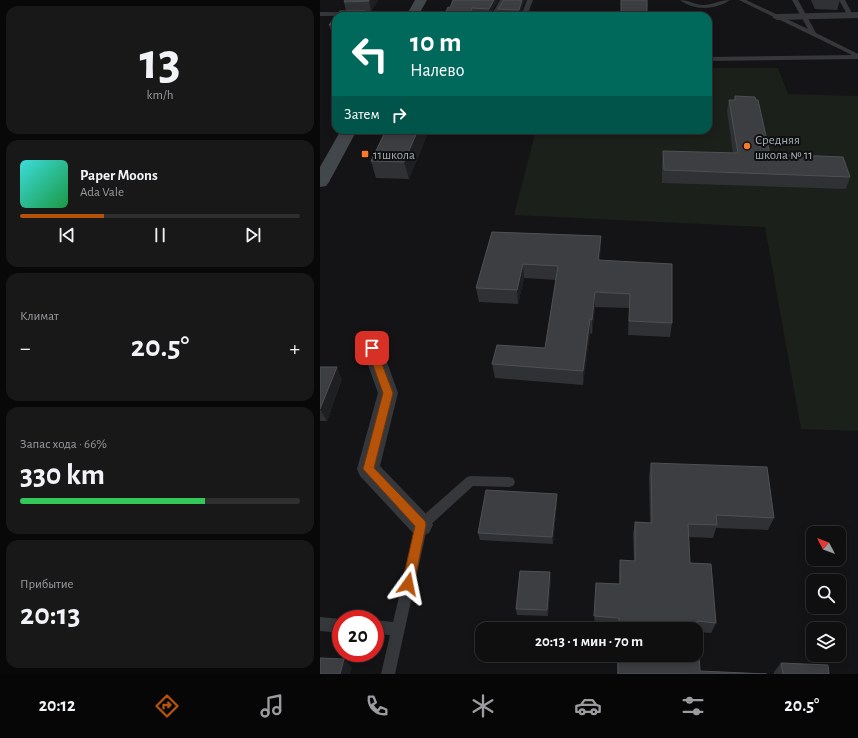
<!DOCTYPE html>
<html lang="ru">
<head>
<meta charset="utf-8">
<style>
  body { margin:0; font-family:"Alegreya Sans",sans-serif; background:#181819; color:#f1f3f6; height:100vh; display:flex; flex-direction:column; font-size:15px; white-space:nowrap }
  * { box-sizing:border-box; margin:0 }
  p { font-size:13px; color:#9b9c9f }
  .icon { flex:none; width:22px; height:22px; fill:none; stroke:currentColor; stroke-width:2; stroke-linecap:round; stroke-linejoin:round }
  .map { position:relative; flex:1; overflow:hidden }
  .drawer { display:flex; flex-direction:column; gap:6px; padding:6px; background:#080809; width:320px }
  .drawer>* { flex:none }
  .hud { position:absolute; left:12px; top:12px; width:380px; height:122px; border-radius:12px; box-shadow:0 2px 10px #0003,0 0 0 1px #2f2f30; background:#00695c; color:#fff; overflow:hidden }
  .needle { width:26px; rotate:311deg }
  .controls { position:absolute; left:486px; top:526px; display:grid; gap:8px }
  .controls a { display:grid; place-items:center; width:40px; height:40px; border-radius:8px; background:#0f0f10; box-shadow:0 2px 10px #0003,0 0 0 1px #2f2f30; font-size:20px }
  .speed { position:absolute; left:12px; top:610px; display:flex; gap:8px; font-size:20px; font-weight:700; text-align:center }
  .speed>* { display:grid; place-content:center; width:52px; height:52px; border-radius:50%; background:#0f0f10; box-shadow:0 2px 10px #0003,0 0 0 1px #2f2f30; line-height:1 }
  .speed .limit { border:6px solid #d22; background:#fff; color:#111 }
  .pin { position:absolute; display:grid; place-items:center; width:34px; height:34px; color:#fff; margin:-17px; border-radius:8px; box-shadow:0 2px 6px #0006 }
  .me { position:absolute; width:44px; margin:-22px; rotate:12deg; stroke-linejoin:round; filter:drop-shadow(0 0 3px #0008) }
  .turn { display:flex; align-items:center; gap:14px; height:84px; padding:0 12px; font-size:18px }
  .turn .icon { width:52px; height:52px; stroke-width:2.5 }
  .turn b { display:block; font-size:28px; line-height:34px }
  .then { display:flex; align-items:center; height:38px; padding:0 12px; background:#0003; gap:8px; font-size:15px }
  .big { font-size:30px; font-weight:600; line-height:1.1 }
  .drawer .card { flex:1; display:flex; flex-direction:column; justify-content:center; gap:6px; min-width:0; padding:0 14px; border-radius:12px; background:#181819 }
  .drawer .dial { align-items:center; gap:0 }
  .dial b { font-size:52px; line-height:1 }
  .song { display:flex; align-items:center; gap:12px }
  .cover { width:48px; height:48px; border-radius:6px; background:linear-gradient(135deg,hsl(180 70% 55%),hsl(140 70% 35%)) }
  .played { height:4px; border-radius:2px; background:linear-gradient(90deg,#b45309 30%,#2f2f30 30%) }
  .keys { display:flex; justify-content:space-around; direction:ltr }
  .heat { display:flex; justify-content:space-between; align-items:center; font-size:22px; direction:ltr }
  .charge { height:6px; border-radius:3px; background:linear-gradient(90deg,#34c759 66%,#2f2f30 0) }
  .trip { position:absolute; left:155px; top:622px; width:228px; height:40px; border-radius:12px; background:#0f0f10; box-shadow:0 2px 10px #0003,0 0 0 1px #2f2f30; font-weight:600; line-height:40px; text-align:center }
  .menu { display:flex; height:64px; justify-content:space-around; align-items:center; background:#060606; color:#9b9c9f }
  .menu .icon { width:28px; height:28px }
  .menu .current { color:#b45309 }
  .menu b { font-size:18px; color:#f1f3f6 }
  main { display:flex; flex:1; min-height:0 }
  .map>svg:first-child { display:block }
  .green { fill:#1b201a }
  .lines { fill:none; stroke-linecap:round; stroke-linejoin:round }
  .lane { fill:#35373b; fill-rule:evenodd }
  .street { fill:#35373b; fill-rule:evenodd }
  .secondary { fill:#42474b; fill-rule:evenodd }
  .wall { fill:#303134 }
  .shaded-wall { fill:#1f1f22 }
  .building { fill:#3c3e42; stroke:#4d5054 }
  .route { fill:#b45309; stroke:#753606 }
  .poi-dot { fill:#f87929; stroke:#0f0f10; stroke-width:1.5 }
  .labels { text-anchor:middle; stroke-width:4; stroke-linejoin:round; paint-order:stroke }
  .far-poi-label { font-size:13px; fill:#a5afb6; stroke:#0f0f10; text-anchor:start }
</style>
</head>
<body>
<main>
<section class="drawer">
<div class="card dial"><b>13</b><p>km/h</p></div>
<div class="card">
<div class="song"><i class="cover"></i><div><b>Paper Moons</b><p>Ada Vale</p></div></div>
<div class="played"></div>
<div class="keys"><svg class="icon" aria-label="previous" viewBox="0 0 24 24"><path d="M18 5L8 12l10 7zM5 5v14"/></svg><svg class="icon" aria-label="pause" viewBox="0 0 24 24"><path d="M8 5v14M16 5v14"/></svg><svg class="icon" aria-label="next" viewBox="0 0 24 24"><path d="M6 5l10 7-10 7zM19 5v14"/></svg></div>
</div>
<div class="card"><p>Климат</p>
<div class="heat"><a>−</a><b class="big">20.5°</b><a>+</a></div>
</div>
<div class="card"><p>Запас хода · 66%</p><b class="big">330 km</b><div class="charge"></div></div>
<div class="card"><p>Прибытие</p><b class="big">20:13</b></div>
</section>
<div class="map">
<svg width="538" height="674" viewBox="0 0 538 674">
  <rect width="100%" height="100%" fill="#141416"/>
  <path class="green" d="M388 68H458L468 94 538 96V431L481 429 445 227 194 215 216 130H388Z"/>
  <g class="lines">
    <path class="lane" d="M180 0H186L177 16H171Z
      M207 0H213L207 16H201Z
      M360 0C369 0 375 5 383 5 392 5 400 0 410 0 396 10 374 11 360 0Z
      M419 0H426L488 29 472 0H478L496 33 538 54V59L388 61V57L532 55Z
      M519 0H525L533 15 532 16H528Z
      M0 12 92 13 95 15 0 16Z
      M151 476 189 477 193 478 195 482 193 486 189 487 153 486 107 528 75 674H61L70 635 55 634V620L73 622 97 521 147 477Z
      M0 617 21 619V633L0 631Z"/>
    <path class="street" d="M538 12V18L457 20 452 17 457 14Z
      M52 341 59 343 62 348 78 393 60 466 109 517 113 525 109 533 101 536 93 533 40 476 37 469 58 393 42 348 45 343Z"/>
    <path class="secondary" d="M95 0H107L98 16H86Z
      M21 130H37L9 182 6 186 0 187V167Z"/>
  </g>
  <path class="wall" d="M58 0 51 11H26L24 2Z
    M133 0H178L170 15H152L130 8Z
    M184 0H205L199 16H179L178 9Z
    M491 0H520L517 10 495 9Z
    M16 16V32L11 31 9 25Z
    M415 96 450 154 530 177 526 189 342 183V163L343 151 413 153 407 111 409 100H414Z
    M109 130 89 179 56 178 51 161Z
    M172 232 281 236 280 260 352 323 350 337 308 335 309 308 275 307 272 334 270 333 263 385 175 378 172 364 225 348 236 280 204 278 198 304 159 302 156 288Z
    M0 367 22 379 7 421H0Z
    M331 463 454 518 448 530 396 528 393 538 369 537 370 563 396 623 391 633 378 632 380 671 447 674H297V655H376V629H298V628L274 627 276 583 299 584 300 560 314 561 313 534 315 522 330 523 329 476Z
    M237 502 233 544 160 540 158 533Z
    M231 578 228 616 197 615 196 609Z
    M461 663 509 674H454V672Z"/>
  <path class="shaded-wall" d="M49 0H58L51 11 49 1Z
    M174 0H178L170 15 169 9Z
    M202 0H205L199 16V10Z
    M152 8V16H149Z
    M45 11 46 16H41Z
    M98 130H109L89 179 84 162Z
    M281 236V251L278 274V260Z
    M203 264 204 278 198 304 197 290Z
    M275 292V307L272 334V320Z
    M270 319V333L263 385V371Z
    M17 367 22 379 7 421 0 409Z
    M237 494V502L233 544 232 537Z
    M230 572 231 578 228 616 227 610Z
    M24 659 32 667 30 674H20Z"/>
  <path class="building" d="M25 0H49V1L24 2Z
    M133 0H174L169 9 152 8 149 16H124L128 7 130 8Z
    M184 0H202L199 10 178 9Z
    M301 0H327V16H301Z
    M20 11H45L41 16H16Z
    M16 16V25H9Z
    M415 96 435 97 436 100H438L450 154 523 157 530 177 344 170 343 151 418 153 409 100H415Z
    M66 130H98L84 162 51 161Z
    M172 232 281 236 278 260 352 264V323L309 321 310 294 275 292 272 320 270 319 263 371 172 364 177 345 225 348 238 266 203 264 197 290 156 288Z
    M0 367H17L0 409Z
    M331 463 447 467 454 518 396 515 397 525 368 524 370 563 391 564 396 623 377 621 380 671 447 674H298V655H376V629H299V618L274 616 276 583 300 584V560L315 561V522L332 523Z
    M166 490 237 494 232 537 158 533Z
    M200 571 230 572 227 610 196 609Z
    M0 658 24 659 20 674H0Z
    M461 663 508 665 509 674H463Z"/>
  <path class="route" d="M52 344 56 348 73 393 54 468 105 521 106 525 94 584 92 588 88 590 84 588 82 584 95 526 43 469 63 393 47 348Z"/>
  <g class="poi-dot">
    <circle cx="427" cy="146" r="4"/>
    <rect x="41" y="150" width="8" height="8" rx="2"/>
  </g>
  <g class="labels">
    <g class="far-poi-label">
      <text x="435" y="144">Средняя<tspan x="435" dy="15">школа № 11</tspan></text>
      <text x="53" y="159">11школа</text>
    </g>
  </g>
</svg>
<div class="controls">
<a><svg class="needle" viewBox="-14 -14 28 28"><path d="M0-13l5 13h-10z" fill="#e53935"/><path d="M0 13l5-13h-10z" fill="#9b9c9f"/></svg></a>
<a><svg class="icon" aria-label="search" viewBox="0 0 24 24"><circle cx="10" cy="10" r="6"/><path d="M15 15l6 6"/></svg></a>
<a><svg class="icon" aria-label="layers" viewBox="0 0 24 24"><path d="M12 4l9 5-9 5-9-5zM3 14l9 5 9-5"/></svg></a>
</div>
<div class="speed"><div class="limit">20</div></div>
<div class="pin" style="left:52px;top:348px;background:#d93025"><svg class="icon" aria-label="arrive" viewBox="0 0 24 24"><path d="M6 21V4h12l-3 4 3 4H6"/></svg></div>
<svg class="me" style="left:88px;top:584px" viewBox="-20 -20 40 40"><path d="M0-17L14 15 0 8-14 15z" fill="#b45309" stroke="#fff" stroke-width="4"/></svg>
<div class="trip">20:13 · 1 мин · 70 m</div>
<div class="hud">
<div class="turn"><svg class="icon" aria-label="left" viewBox="0 0 24 24"><path d="M17 20v-9H6M10 6l-5 5 5 5"/></svg><div><b>10 m</b>Налево</div></div>
<div class="then">Затем<svg class="icon" aria-label="right" viewBox="0 0 24 24"><path d="M7 20v-9h11M14 6l5 5-5 5"/></svg></div>
</div>
</div>
</main>
<nav class="menu">
<b>20:12</b>
<svg class="icon current" aria-label="directions" viewBox="0 0 24 24"><path d="M12 3l9 9-9 9-9-9zM9 14v-3h6M13 9l2 2-2 2"/></svg>
<svg class="icon" aria-label="music" viewBox="0 0 24 24"><path d="M9 18V5l10-2v13"/><circle cx="6" cy="18" r="3"/><circle cx="16" cy="16" r="3"/></svg>
<svg class="icon" aria-label="phone" viewBox="0 0 24 24"><path d="M5 4h4l2 5-3 2q2 4 5 5l2-3 5 2v4C11 20 4 13 5 4z"/></svg>
<svg class="icon" aria-label="climate" viewBox="0 0 24 24"><path d="M12 3v18M4 7l16 10M4 17L20 7"/></svg>
<svg class="icon" aria-label="car" viewBox="0 0 24 24"><path d="M5 17H2v-5l4-1 3-4h7l3 4 3 1v5h-3M9 17h6M6 11h13"/><circle cx="7" cy="17" r="2"/><circle cx="17" cy="17" r="2"/></svg>
<svg class="icon" aria-label="filters" viewBox="0 0 24 24"><path d="M4 7h16M4 17h16"/><circle cx="9" cy="7" r="2"/><circle cx="15" cy="17" r="2"/></svg>
<b>20.5°</b>
</nav>
</body>
</html>
